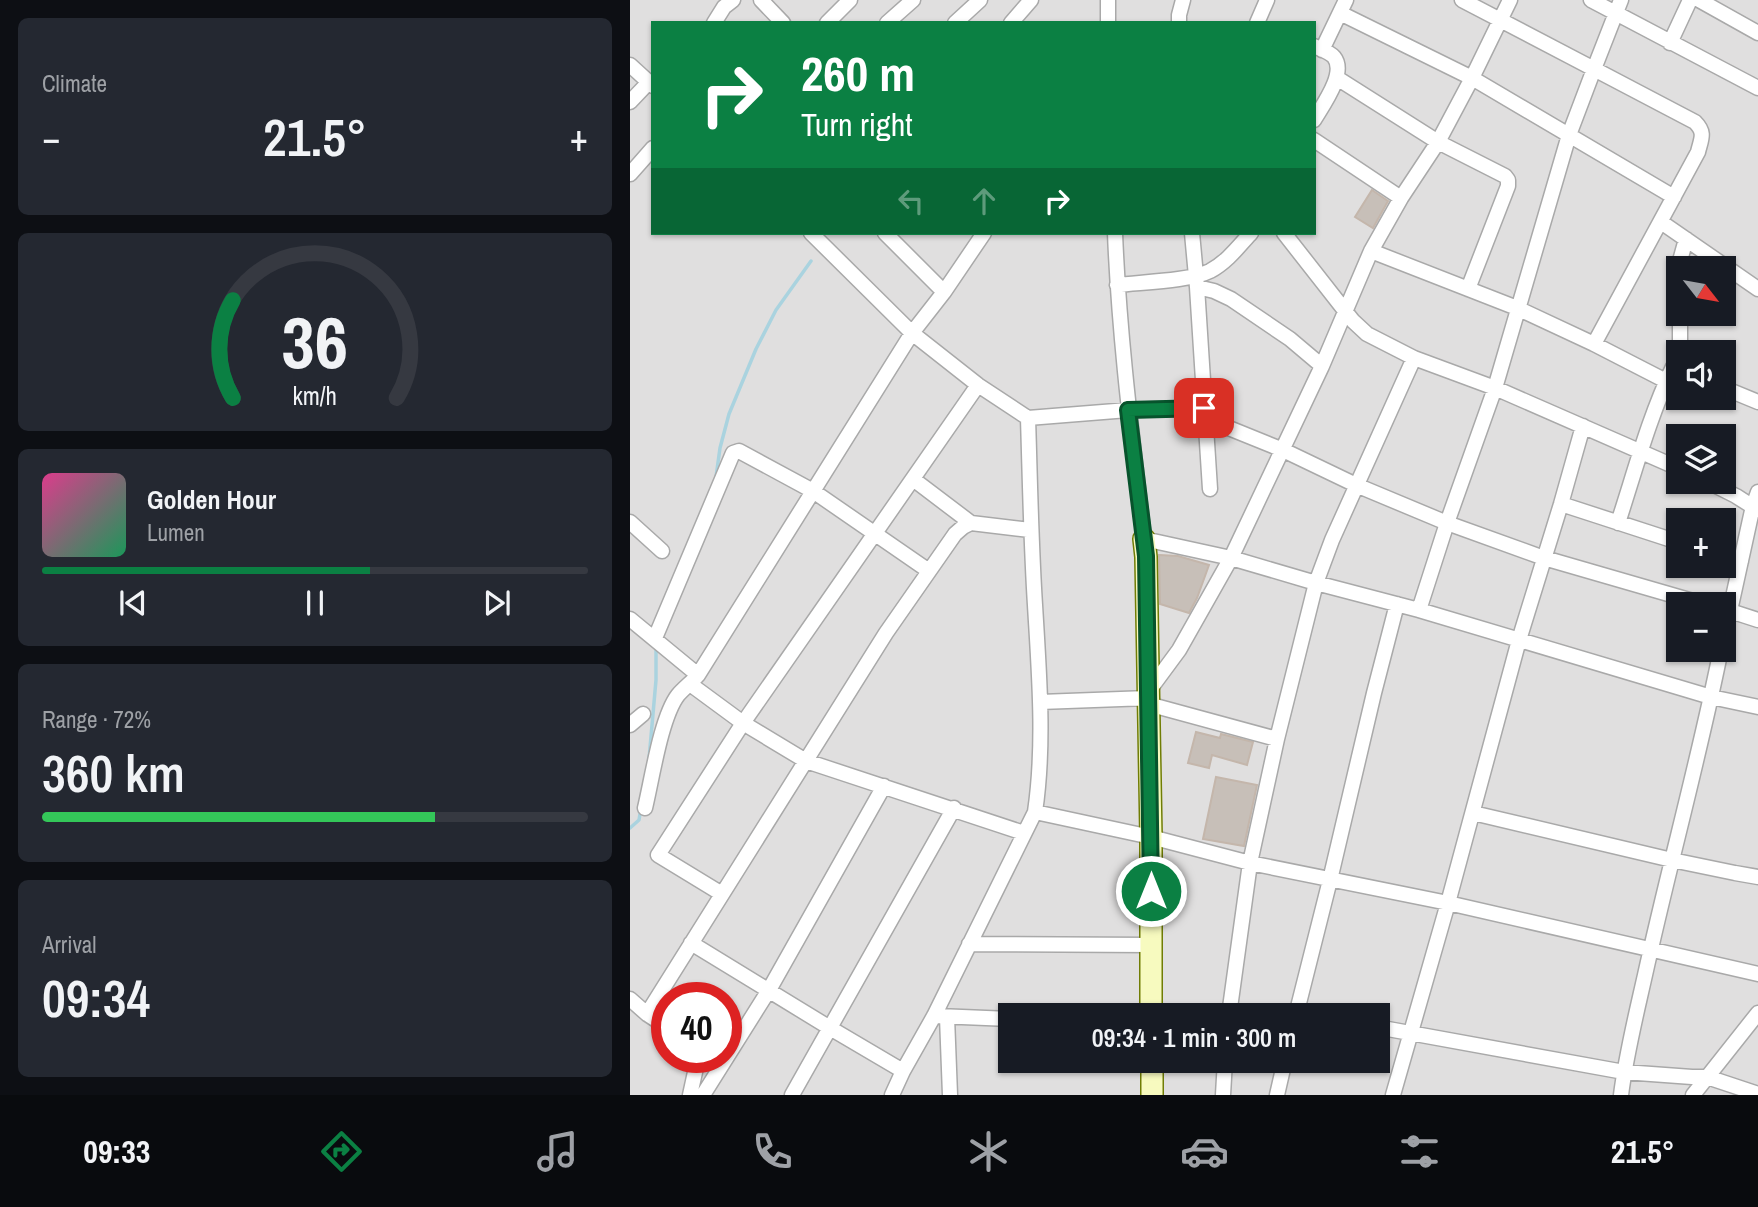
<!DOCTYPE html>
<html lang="en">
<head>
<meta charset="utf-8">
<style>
  body { margin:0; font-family:"Archivo Narrow",sans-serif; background:#242831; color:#f1f3f6; height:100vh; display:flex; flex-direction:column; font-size:26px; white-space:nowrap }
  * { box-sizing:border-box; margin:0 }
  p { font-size:23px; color:#9ea1a6 }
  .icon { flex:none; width:38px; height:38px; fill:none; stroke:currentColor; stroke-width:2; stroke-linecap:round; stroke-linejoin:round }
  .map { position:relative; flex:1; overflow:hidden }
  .side { display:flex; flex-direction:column; gap:18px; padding:18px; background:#0d0f14; width:630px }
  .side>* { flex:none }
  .hud { position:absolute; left:21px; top:21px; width:665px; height:214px; border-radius:0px; box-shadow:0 2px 5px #0004; background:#0b8043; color:#fff; overflow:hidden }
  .needle { width:46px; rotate:121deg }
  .fabs { position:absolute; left:1036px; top:256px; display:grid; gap:14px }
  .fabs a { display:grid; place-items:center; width:70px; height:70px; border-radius:0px; background:#171b24; box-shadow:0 2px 5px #0004; font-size:35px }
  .speed { position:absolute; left:21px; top:982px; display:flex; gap:14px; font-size:35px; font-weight:700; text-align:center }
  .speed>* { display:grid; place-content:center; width:91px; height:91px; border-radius:50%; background:#171b24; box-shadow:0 2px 5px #0004; line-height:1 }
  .speed .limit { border:10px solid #d22; background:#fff; color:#111 }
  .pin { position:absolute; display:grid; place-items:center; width:60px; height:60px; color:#fff; margin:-30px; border-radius:14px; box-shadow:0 4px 10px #0006 }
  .me { position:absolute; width:77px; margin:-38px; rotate:0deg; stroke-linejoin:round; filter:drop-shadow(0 0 5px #0008) }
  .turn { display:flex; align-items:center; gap:24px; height:147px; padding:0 35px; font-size:32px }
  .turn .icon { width:91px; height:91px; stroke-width:2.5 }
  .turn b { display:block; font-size:49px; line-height:60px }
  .lanes { display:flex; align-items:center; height:66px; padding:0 35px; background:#0003; justify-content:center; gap:35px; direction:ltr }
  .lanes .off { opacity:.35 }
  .big { font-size:52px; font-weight:600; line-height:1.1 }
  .side .card { flex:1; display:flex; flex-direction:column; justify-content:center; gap:10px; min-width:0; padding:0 24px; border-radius:10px; background:#242831 }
  .side .dial { align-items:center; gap:0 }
  .dial svg { height:182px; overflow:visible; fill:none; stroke:#363941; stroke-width:7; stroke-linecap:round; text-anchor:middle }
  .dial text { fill:#f1f3f6; stroke:none }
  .song { display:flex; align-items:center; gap:21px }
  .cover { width:84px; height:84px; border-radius:10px; background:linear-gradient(135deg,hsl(330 70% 55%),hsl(150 70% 35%)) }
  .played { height:7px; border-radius:4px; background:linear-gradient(90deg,#0b8043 60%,#363941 60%) }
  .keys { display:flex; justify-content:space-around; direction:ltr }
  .heat { display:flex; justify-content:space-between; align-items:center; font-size:38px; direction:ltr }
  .charge { height:10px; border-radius:5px; background:linear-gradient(90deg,#34c759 72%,#363941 0) }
  .trip { position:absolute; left:368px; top:1003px; width:392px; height:70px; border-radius:0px; background:#171b24; box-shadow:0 2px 5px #0004; font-weight:600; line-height:70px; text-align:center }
  .tab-bar { display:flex; height:112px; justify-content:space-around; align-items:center; background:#090b0e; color:#9ea1a6 }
  .tab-bar .icon { width:49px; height:49px }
  .tab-bar .selected { color:#0b8043 }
  .tab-bar b { font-size:32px; color:#f1f3f6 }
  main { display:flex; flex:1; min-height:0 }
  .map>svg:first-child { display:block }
  .residential { fill:#e0dfdf; fill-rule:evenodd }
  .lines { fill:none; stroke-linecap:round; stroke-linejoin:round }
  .stream { stroke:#aad3df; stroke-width:3.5 }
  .building { fill:#c7bfb8; stroke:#c4b6ab; stroke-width:2 }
  .street-casing { stroke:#a9a9a9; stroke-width:17 }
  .secondary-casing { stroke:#707d05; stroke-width:24 }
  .street { stroke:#fff; stroke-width:14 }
  .secondary { stroke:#f7fabf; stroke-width:21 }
  .route-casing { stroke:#07532c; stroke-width:18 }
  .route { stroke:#0b8043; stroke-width:12 }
</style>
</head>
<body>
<main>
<section class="side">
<div class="card"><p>Climate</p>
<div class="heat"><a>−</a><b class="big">21.5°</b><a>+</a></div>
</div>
<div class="card dial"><svg viewBox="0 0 100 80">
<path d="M14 69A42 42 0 1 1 86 69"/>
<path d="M14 69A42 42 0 0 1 14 26" stroke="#0b8043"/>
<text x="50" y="56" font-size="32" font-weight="700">36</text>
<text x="50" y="72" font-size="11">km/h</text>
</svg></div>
<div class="card">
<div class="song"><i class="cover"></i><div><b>Golden Hour</b><p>Lumen</p></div></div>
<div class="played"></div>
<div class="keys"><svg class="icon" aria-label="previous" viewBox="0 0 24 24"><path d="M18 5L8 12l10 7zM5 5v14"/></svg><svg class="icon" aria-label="pause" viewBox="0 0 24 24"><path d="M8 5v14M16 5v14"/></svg><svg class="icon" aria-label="next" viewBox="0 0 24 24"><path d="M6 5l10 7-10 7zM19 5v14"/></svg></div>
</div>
<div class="card"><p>Range · 72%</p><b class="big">360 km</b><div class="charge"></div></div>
<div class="card"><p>Arrival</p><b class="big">09:34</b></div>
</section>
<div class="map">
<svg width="1128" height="1095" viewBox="0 0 1128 1095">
  <rect width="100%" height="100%" fill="#f2efe9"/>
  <path class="residential" d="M0 0H1128V1095H0ZM23 23H684V233H23ZM1048 268H1094V313H1048ZM1048 352H1094V397H1048ZM1048 436H1094V481H1048ZM1048 520H1094V565H1048ZM1048 604H1094V649H1048ZM37 998H96V1057H37ZM380 1015H747V1060H380Z"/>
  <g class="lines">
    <path class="stream" d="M86 477 90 448 99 414 126 349 146 310 181 261
      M19 759 26 680V645
      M0 828 9 820 11 808"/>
  </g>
  <path class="building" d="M742 190 758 201 743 228 725 217Z
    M529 555 548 556 579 565 567 598 559 613 530 604Z
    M566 732 590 738 591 734 623 742 617 765 582 755 579 768 558 763Z
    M586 777 627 785 614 846 573 839Z"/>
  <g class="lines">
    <defs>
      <path id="street" d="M131 0 153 23
        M961 0 1128 88
        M1069 0 1128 33
        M710 13 842 78 1044 197
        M84 23 94 7 103 0
        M197 23 220 0
        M257 23 283 0
        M325 23 350 0
        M381 23 401 0
        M478 23V0
        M549 23V15L553 0
        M627 23 637 0
        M1040 43 1060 0
        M684 46C690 49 700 52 704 57 717 73 692 106 684 120
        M692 50 716 0
        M0 65 23 86
        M707 78 808 142 875 176 878 180V186L838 289
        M0 102 19 82
        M684 140 771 198
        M0 174 23 148
        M1031 222 1128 289
        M181 233 282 333 348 385 398 418 498 410 574 408
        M255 233 314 292
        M485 233C489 335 502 437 514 539L601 558 686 583 789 610 1081 697 1128 707
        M562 233 567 287 580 489
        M654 233 723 321 737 334 784 358 865 388 1048 468
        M741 251 887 308 964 344 1036 381
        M1048 275V268L1056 239
        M487 285C512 282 560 281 580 271 597 262 609 246 621 233
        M567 287 584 291 601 299 660 339 692 366
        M1050 313V352
        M964 344 1068 152C1071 139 1076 133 1065 122L964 69 991 0
        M1094 388 1128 402
        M574 418 653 450 726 485 817 523 914 558 1073 604
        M283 479 341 523 400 530
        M1076 481 1106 496 1128 510
        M931 504 1048 542
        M0 522 32 551
        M988 523C1005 471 1019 417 1043 367L1048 369
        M1094 556 1111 561
        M1094 609 1128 620
        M789 610 817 523 865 388 939 135 964 69 832 0
        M0 619 68 675
        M25 638 103 453 109 451 183 491 299 571
        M1094 638 1123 506 1128 492
        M60 684 113 723 176 761 394 833
        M518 692 549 650 601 558 692 366 741 251 771 198 808 142 842 78 880 0
        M410 702 518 698
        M518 704 647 739
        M0 725 13 714
        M15 808C22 779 31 717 48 695 54 688 62 682 68 675L282 333 314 292 354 233
        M405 812 521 837 620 863 818 903 1128 974
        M843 813 1042 860 1105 873 1128 877
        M92 894 28 855 113 723 348 385
        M61 943 200 1028 273 1071
        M339 944 521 945
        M0 999 17 1014 37 1027
        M667 1011 687 1015
        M17 1014 256 633 325 534 333 527 341 523
        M599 1015 620 863 647 739 686 583 702 540 784 358
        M666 1015 700 880 744 693 767 604
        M308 1016 380 1019
        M317 1017 320 1095
        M747 1027 994 1072 1062 1077H1077L1128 1094
        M60 1095 67 1063 65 1057
        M73 1095 139 990 254 786
        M162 1095 324 808
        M262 1095 273 1071 304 1016 405 812C415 744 409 673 405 605 401 543 400 481 398 418
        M593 1095 595 1060
        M647 1095 655 1060
        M763 1095 818 903 889 640 931 504 953 426
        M991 1095C996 1055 1006 1015 1015 975 1039 866 1069 759 1091 649
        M1063 1095 1128 1013"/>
      <path id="secondary" d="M514 539 516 557 521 837V1015
        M522 1060V1095"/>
    </defs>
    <use href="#street" class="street-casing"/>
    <use href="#secondary" class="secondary-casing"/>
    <use href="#street" class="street"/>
    <use href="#secondary" class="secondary"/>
  </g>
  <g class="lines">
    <defs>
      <path id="route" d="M521 891 516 556 498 410 574 408"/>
    </defs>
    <use href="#route" class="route-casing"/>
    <use href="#route" class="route"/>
  </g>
</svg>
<div class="fabs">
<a><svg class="needle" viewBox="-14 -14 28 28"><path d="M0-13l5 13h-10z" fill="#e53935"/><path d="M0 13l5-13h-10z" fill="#9ea1a6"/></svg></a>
<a><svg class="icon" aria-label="sound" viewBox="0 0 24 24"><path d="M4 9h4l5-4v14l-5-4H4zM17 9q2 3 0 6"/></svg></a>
<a><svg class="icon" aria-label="layers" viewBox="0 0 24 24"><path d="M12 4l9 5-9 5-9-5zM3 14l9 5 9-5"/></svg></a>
<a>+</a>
<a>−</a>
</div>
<div class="speed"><div class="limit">40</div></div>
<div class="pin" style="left:574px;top:408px;background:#d93025"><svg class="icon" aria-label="arrive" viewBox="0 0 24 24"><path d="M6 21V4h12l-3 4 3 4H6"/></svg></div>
<svg class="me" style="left:521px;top:891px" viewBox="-20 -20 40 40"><circle r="17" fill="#0b8043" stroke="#fff" stroke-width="3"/><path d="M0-11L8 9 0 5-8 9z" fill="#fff"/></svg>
<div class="trip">09:34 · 1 min · 300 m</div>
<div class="hud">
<div class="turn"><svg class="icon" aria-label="right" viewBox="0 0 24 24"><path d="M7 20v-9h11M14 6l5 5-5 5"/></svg><div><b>260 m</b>Turn right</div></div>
<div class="lanes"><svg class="icon off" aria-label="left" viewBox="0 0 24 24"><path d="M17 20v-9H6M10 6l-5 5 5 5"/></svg><svg class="icon off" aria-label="ahead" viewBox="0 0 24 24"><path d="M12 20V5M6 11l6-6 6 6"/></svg><svg class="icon" aria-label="right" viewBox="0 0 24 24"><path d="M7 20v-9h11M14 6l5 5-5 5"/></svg></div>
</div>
</div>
</main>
<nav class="tab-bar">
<b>09:33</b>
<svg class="icon selected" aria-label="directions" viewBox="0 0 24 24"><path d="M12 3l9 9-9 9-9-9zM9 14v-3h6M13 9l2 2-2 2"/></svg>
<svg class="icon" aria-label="music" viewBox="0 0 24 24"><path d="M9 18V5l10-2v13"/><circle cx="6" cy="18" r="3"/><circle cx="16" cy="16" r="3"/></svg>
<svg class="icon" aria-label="phone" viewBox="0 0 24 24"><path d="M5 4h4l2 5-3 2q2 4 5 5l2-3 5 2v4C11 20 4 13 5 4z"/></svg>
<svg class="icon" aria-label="climate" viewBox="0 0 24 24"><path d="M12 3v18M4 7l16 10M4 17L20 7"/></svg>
<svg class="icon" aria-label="car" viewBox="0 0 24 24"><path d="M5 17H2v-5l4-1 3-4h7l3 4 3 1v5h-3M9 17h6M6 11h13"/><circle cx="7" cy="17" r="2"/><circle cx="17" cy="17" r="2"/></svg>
<svg class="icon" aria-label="filters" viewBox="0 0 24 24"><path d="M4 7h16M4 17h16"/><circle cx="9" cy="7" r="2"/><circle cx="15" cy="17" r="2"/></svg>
<b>21.5°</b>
</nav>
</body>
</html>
